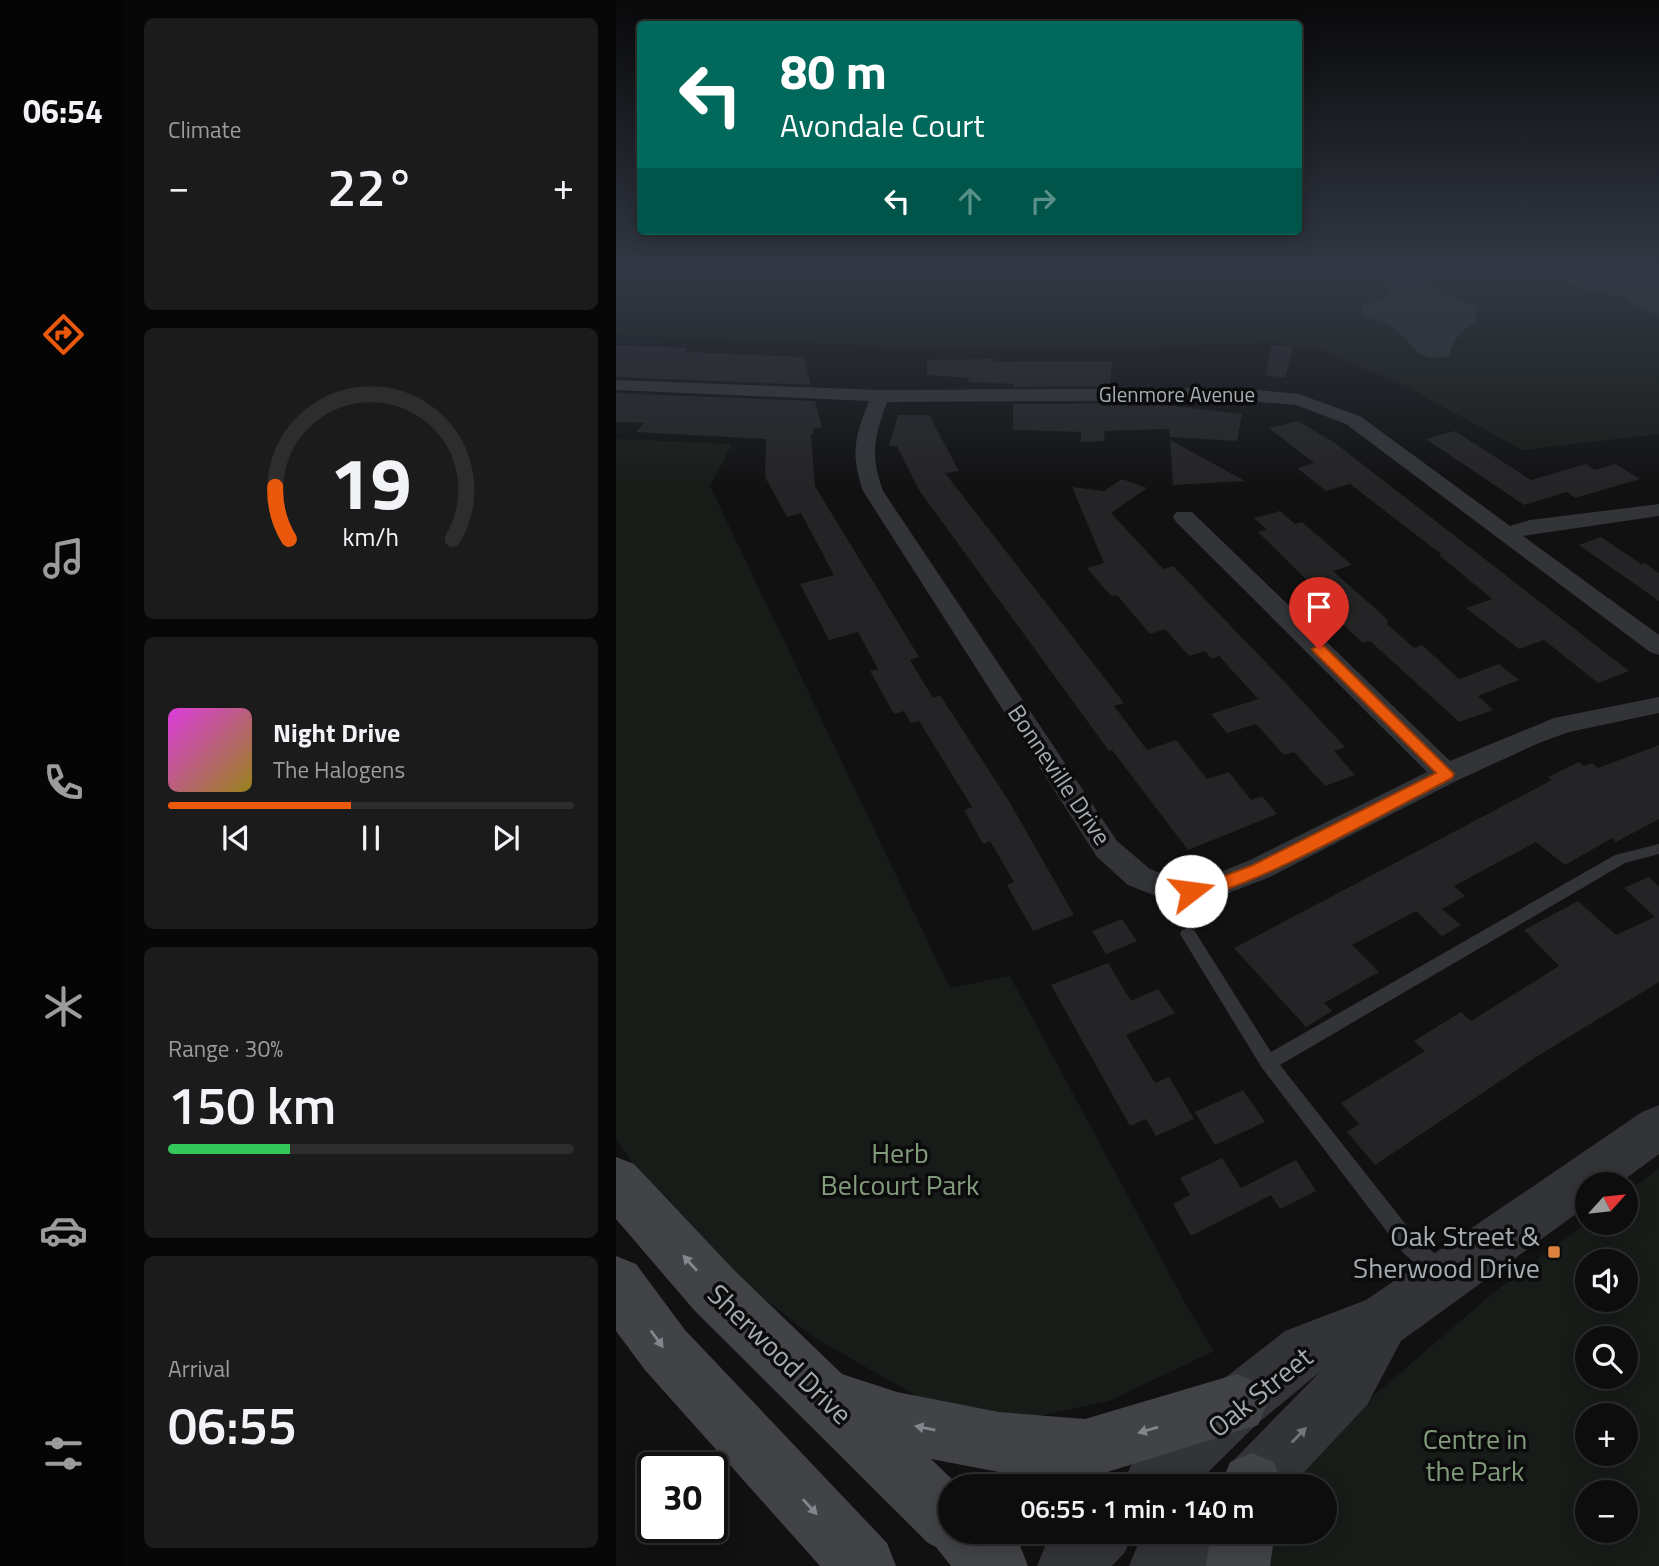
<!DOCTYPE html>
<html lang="en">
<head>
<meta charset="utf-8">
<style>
  body { margin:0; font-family:"Titillium Web",sans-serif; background:#1b1b1c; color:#f1f3f6; height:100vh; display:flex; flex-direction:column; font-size:26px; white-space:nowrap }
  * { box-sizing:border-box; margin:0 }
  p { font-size:23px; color:#9a9c9e }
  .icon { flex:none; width:38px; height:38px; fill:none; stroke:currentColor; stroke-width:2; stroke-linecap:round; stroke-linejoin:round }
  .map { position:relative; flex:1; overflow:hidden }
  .sheet { display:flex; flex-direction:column; gap:18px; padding:18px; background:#070708; width:490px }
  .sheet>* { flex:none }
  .top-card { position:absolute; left:21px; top:21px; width:665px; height:214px; border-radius:7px; box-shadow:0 4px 18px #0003,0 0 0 2px #2d2d2e; background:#00695c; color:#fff; overflow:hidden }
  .needle { width:46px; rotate:63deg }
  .controls { position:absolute; left:959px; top:1172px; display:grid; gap:14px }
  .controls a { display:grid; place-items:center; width:63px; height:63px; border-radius:50%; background:#0d0d0e; box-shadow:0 4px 18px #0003,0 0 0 2px #2d2d2e; font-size:35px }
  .speed { position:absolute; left:21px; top:1452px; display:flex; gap:14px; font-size:35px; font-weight:700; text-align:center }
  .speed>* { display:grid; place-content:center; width:91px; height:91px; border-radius:50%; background:#0d0d0e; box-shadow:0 4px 18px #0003,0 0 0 2px #2d2d2e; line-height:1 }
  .speed .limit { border:4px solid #111; border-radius:10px; background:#fff; color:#111 }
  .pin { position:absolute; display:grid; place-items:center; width:60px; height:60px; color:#fff; margin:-72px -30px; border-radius:50% 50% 50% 0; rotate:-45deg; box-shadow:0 0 7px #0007 }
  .pin .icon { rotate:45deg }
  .me { position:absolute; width:77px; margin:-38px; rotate:75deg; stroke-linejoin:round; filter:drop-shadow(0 0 5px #0008) }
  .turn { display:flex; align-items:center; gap:24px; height:147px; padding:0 28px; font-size:32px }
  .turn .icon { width:91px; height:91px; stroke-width:2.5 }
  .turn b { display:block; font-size:49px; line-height:60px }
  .lanes { display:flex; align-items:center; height:66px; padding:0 28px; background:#0003; justify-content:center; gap:35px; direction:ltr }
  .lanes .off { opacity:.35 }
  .big { font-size:52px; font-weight:600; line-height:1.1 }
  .sheet .card { flex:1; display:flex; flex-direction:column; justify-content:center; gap:10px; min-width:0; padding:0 24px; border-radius:10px; background:#1b1b1c }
  .sheet .dial { align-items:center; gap:0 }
  .dial svg { height:182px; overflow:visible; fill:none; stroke:#2d2d2e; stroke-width:7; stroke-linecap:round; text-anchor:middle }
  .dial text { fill:#f1f3f6; stroke:none }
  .song { display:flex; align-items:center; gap:21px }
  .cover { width:84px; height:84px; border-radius:10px; background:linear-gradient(135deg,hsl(300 70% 55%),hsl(50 70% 35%)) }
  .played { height:7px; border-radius:4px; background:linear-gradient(90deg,#ea580c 45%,#2d2d2e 45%) }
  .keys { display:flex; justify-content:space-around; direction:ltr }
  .heat { display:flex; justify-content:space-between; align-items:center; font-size:38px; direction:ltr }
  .charge { height:10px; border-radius:5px; background:linear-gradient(90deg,#34c759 30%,#2d2d2e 0) }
  .trip { position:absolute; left:322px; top:1474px; width:399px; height:70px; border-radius:35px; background:#0d0d0e; box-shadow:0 4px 18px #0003,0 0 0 2px #2d2d2e; font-weight:600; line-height:70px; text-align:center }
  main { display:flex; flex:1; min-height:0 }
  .tabs { display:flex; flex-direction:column; width:126px; justify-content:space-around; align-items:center; background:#050506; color:#9a9c9e }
  .tabs .icon { width:49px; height:49px }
  .tabs .selected { color:#ea580c }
  .tabs b { font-size:32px; color:#f1f3f6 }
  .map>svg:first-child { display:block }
  .green { fill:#181c18; fill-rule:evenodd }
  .water { fill:#293234 }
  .building { fill:#242426 }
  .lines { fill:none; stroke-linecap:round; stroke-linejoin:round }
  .service { fill:#323437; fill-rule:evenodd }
  .minor { fill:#323437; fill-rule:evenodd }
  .tertiary { fill:#323437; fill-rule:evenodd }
  .secondary { fill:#414346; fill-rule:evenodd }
  .oneway { fill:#81878c }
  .oneway2 { fill:#71757a }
  .route { fill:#ea580c; stroke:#983908; stroke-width:2 }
  .poi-dot { fill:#dd833e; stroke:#0c0c0d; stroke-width:2.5 }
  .labels { text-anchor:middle; stroke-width:7; stroke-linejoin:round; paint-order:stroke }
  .far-street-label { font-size:21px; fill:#a4abb1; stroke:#0c0c0d }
  .street-label { font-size:24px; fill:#a4abb1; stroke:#0c0c0d }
  .near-park-label { font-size:28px; fill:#829b7c; stroke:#0c0c0d }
  .near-poi-label { font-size:28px; fill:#a4abb1; stroke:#0c0c0d; text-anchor:end }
  .near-street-label { font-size:28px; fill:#a4abb1; stroke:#0c0c0d }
</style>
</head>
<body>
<main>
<nav class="tabs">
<b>06:54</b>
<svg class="icon selected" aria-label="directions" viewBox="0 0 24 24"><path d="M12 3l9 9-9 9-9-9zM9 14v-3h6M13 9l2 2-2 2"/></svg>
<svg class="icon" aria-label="music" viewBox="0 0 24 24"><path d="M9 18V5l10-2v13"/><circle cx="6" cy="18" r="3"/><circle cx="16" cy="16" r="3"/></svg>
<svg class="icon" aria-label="phone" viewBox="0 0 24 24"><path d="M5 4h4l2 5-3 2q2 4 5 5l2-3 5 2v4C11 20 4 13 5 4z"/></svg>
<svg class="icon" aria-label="climate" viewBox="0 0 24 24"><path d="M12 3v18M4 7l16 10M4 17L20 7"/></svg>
<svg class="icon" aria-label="car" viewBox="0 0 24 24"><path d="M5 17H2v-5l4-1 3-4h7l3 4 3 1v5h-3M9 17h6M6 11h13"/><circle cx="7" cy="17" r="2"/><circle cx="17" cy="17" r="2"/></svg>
<svg class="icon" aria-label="filters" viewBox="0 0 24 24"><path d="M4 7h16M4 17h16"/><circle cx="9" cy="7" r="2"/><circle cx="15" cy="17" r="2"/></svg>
</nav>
<section class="sheet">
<div class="card"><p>Climate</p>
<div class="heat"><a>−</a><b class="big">22°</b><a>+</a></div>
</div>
<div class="card dial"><svg viewBox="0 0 100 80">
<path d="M14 69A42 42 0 1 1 86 69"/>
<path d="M14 69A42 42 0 0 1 8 46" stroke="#ea580c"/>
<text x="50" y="56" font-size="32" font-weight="700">19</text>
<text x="50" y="72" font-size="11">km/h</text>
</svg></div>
<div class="card">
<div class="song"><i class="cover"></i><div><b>Night Drive</b><p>The Halogens</p></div></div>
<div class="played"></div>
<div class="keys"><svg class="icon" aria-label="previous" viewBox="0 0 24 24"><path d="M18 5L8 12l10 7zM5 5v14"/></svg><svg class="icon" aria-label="pause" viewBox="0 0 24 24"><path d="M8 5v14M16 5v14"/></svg><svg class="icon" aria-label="next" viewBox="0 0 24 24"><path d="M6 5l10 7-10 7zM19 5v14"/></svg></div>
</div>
<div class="card"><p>Range · 30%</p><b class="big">150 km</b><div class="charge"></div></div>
<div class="card"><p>Arrival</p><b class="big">06:55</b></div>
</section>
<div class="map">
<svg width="1043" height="1566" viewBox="0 0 1043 1566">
  <rect width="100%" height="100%" fill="#111112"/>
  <path class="green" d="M0 271H1043V434L906 450 793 388 703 349 660 343 370 350 0 335Z
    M0 439 116 444 94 486 334 988 394 976 573 1310 598 1351 493 1401 385 1424 318 1406 197 1337 120 1277 20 1168 0 1139Z
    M1043 1168V1566H646L659 1531H709V1486H678L686 1466 735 1415 876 1294 971 1222 1010 1223V1193ZM971 1262H1010V1300H971ZM971 1339H1010V1377H971ZM971 1416H1010V1454H971ZM971 1493H1010V1531H971Z"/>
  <path class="water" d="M757 271H786L861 307 860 321C846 330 837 338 833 356 799 364 801 345 777 328 767 321 755 320 746 313V306L769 297 775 291 768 279Z
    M899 271H1043V316L1019 307 1008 298 990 293H974L953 282Z"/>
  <path class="building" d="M0 345 72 348 69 352 188 357 195 385 0 377Z
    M656 345 677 347 669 378 649 375Z
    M377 359V362L496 361 494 386 397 387 398 384 352 382 353 378 311 375V360Z
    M0 393 199 401 206 427 197 429 198 434H195L199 486 303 657 294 660 317 698 324 695 394 803 458 915 417 931 391 885 398 882 374 841 367 844 348 810 356 807 303 721 295 723 288 711 278 714 254 671 262 669 242 632 213 640 184 584 218 575 185 513 171 517 149 477 150 439 20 432 28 423 0 422Z
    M532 403 626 414 621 441 554 437 553 429 488 431 489 441 465 442V432L397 430V404Z
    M282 415H313L343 471 329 473 508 703 498 706 531 750 560 740 591 779 613 772 635 800 646 796 661 814 572 850 496 750 493 751 303 490 281 446H273Z
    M682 421 719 443 1013 671 982 683 928 640 903 649 850 608 876 599 823 555 825 554 734 484 710 491 681 468 698 463 653 428Z
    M839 431 915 480 970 464 979 470 999 464 1024 479 959 498 951 492 908 505 810 439Z
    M554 440 629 481 557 485Z
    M506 479 531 488 495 513 547 569 557 566 664 677 729 747 718 751 739 775 709 786 678 752 668 755 640 724 611 733 595 714 642 699 603 656 596 659 589 651 573 656 549 629 534 634 501 595 495 596 471 568 488 563 456 487 488 491Z
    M664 511 679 524 686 522 736 565 717 571 772 620 771 624 798 648 806 645 843 679 883 664 903 680 862 696 877 710 843 722 754 641 747 643 722 620 728 617 642 532 651 530 638 518Z
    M985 537 1025 564 1029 563 1043 573V601L963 545Z
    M1043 745V819L1000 842 996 838 949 865 920 842 838 886 849 896 826 909 845 925 826 936 800 911 736 945 763 972 708 1003 716 1011 690 1027 618 948 936 780 932 777 963 762 968 766 976 763 982 768Z
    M1033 877 1043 887V982L920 1057 759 1165 731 1132 743 1124 725 1103 809 1051 798 1041 845 1012 855 1021 943 966 908 930 962 901 1000 935 1039 917 1008 888Z
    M506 919 521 941 490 954 476 931Z
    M492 963 515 1001 542 989 559 1013 510 1035 539 1083 553 1077 578 1119 540 1136 530 1119 514 1126 435 985Z
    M627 1090 649 1122 599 1145 579 1112Z
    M606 1158 625 1188 680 1160 700 1191 664 1209 655 1195 575 1236 557 1204 574 1195 564 1178Z"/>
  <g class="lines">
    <path class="service" d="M1043 844V854L1009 863 664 1065 802 1240 831 1263 834 1270 831 1277 824 1280 817 1277 788 1254 646 1068 564 934 566 930 572 928 578 930 655 1052 999 855Z"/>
    <path class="minor" d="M0 380 264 390 620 388 682 394 744 416 894 526 914 520 1043 504V516L907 536 1043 635V655L1034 652 730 424 680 405 620 400 271 402C258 438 254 454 267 491L501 841 534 869 554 877 589 878 632 861 811 772 560 522 557 517 560 512H576L834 761 938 718 1043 697V713L953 732 923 743 840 781 654 877 592 901 575 903 540 896 512 885 481 857 247 491C234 453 239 437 253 401L0 390Z"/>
    <path class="tertiary" d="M1043 1105V1154L1001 1185H971V1206L785 1341 751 1405 675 1486H604L613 1465 705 1371 641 1424 578 1486H506L515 1465 601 1384 669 1331 750 1300 1026 1112Z
      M444 1531H518L509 1552 496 1566H421L430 1544Z
      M537 1531H613L604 1552 590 1566H513L522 1544Z"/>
    <path class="secondary" d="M0 1157 18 1164 118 1270 226 1374 281 1392 383 1412 469 1419 621 1374 642 1383 651 1404 642 1425 469 1479 383 1472 315 1459 343 1486H334V1531H391L403 1543 412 1566H335L320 1547 312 1543 78 1310 0 1219Z
      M0 1256 20 1264 69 1330 271 1543 280 1566H204L29 1370 0 1331Z
      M636 1453 658 1462 667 1486H605L614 1462Z
      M595 1531H659L654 1566H590Z"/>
  </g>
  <defs><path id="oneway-solid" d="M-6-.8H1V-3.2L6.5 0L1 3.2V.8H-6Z" transform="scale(1.75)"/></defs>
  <g class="oneway">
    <use href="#oneway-solid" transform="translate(74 1263) rotate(-132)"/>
    <use href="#oneway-solid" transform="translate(41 1339) rotate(54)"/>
    <use href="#oneway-solid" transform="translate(309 1428) rotate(-169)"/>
    <use href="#oneway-solid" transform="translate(532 1430) rotate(164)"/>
    <use href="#oneway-solid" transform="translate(194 1507) rotate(47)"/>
  </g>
  <use class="oneway2" href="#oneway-solid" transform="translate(683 1435) rotate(-46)"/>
  <linearGradient id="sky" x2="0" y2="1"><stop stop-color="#09090a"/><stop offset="0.55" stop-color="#323844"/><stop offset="1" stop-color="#323844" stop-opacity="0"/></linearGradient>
  <rect width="1043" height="490" fill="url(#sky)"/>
  <path class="route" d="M703 645 708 646 838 774 836 778C793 800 605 908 569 896L566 891 569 887 590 883 637 865 820 773 698 652 696 649Z"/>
  <rect class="poi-dot" x="931" y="1245" width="14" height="14" rx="3.5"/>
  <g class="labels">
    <g class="far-street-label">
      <text x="561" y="402">Glenmore Avenue</text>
    </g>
    <g class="street-label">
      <text transform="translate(443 775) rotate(56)" y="8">Bonneville Drive</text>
    </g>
    <g class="near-park-label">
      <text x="284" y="1163">Herb<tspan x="284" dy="32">Belcourt Park</tspan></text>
      <text x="859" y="1449">Centre in<tspan x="859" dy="32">the Park</tspan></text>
    </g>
    <g class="near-poi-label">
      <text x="924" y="1246">Oak Street &amp;<tspan x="924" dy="32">Sherwood Drive</tspan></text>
    </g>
    <g class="near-street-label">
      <text transform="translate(164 1354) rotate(44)" y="10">Sherwood Drive</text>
      <text transform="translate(644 1392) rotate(-39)" y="10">Oak Street</text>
    </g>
  </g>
</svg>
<div class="controls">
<a><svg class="needle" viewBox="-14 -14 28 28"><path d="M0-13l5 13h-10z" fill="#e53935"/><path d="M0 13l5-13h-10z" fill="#9a9c9e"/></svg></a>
<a><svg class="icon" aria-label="sound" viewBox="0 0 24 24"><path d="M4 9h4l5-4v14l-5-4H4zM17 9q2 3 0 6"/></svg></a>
<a><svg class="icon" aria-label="search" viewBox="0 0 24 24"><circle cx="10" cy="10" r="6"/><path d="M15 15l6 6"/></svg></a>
<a>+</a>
<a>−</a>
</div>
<div class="speed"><div class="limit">30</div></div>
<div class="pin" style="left:703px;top:649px;background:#d93025"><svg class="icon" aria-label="arrive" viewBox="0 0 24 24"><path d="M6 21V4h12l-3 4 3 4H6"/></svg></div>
<svg class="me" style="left:575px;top:891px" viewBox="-20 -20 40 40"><circle r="19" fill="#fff"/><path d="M0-13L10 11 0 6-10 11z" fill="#ea580c"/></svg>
<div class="trip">06:55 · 1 min · 140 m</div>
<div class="top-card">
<div class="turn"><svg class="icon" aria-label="left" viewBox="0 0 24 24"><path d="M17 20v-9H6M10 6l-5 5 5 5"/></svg><div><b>80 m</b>Avondale Court</div></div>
<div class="lanes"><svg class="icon" aria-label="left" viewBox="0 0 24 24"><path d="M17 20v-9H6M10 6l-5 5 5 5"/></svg><svg class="icon off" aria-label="ahead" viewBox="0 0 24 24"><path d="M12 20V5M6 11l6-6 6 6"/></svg><svg class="icon off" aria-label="right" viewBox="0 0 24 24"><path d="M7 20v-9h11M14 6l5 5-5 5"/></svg></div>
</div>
</div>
</main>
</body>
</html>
